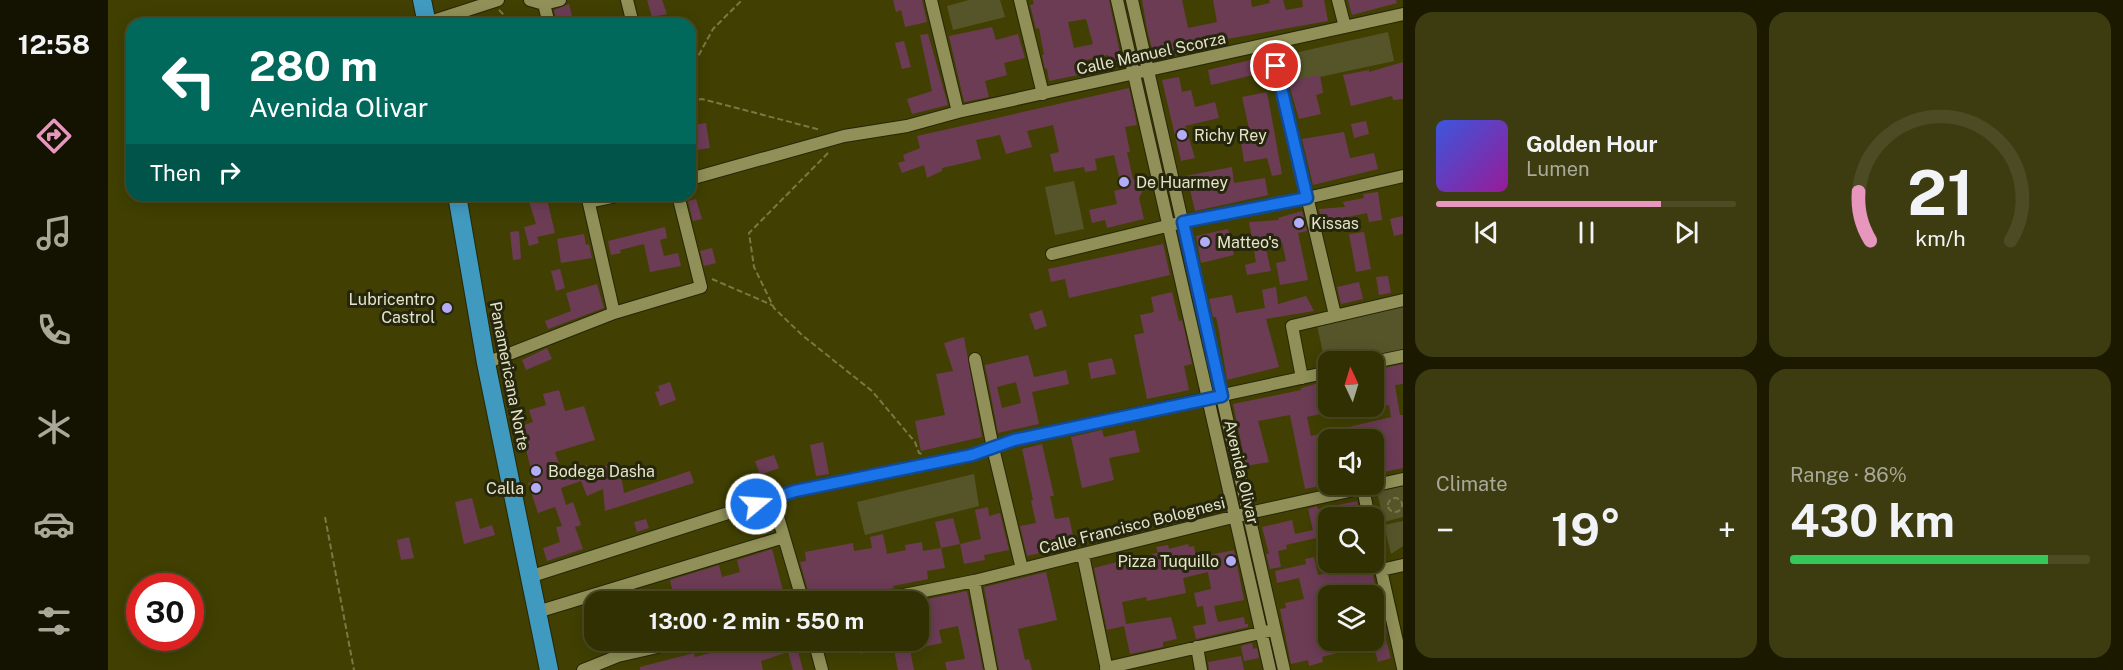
<!DOCTYPE html>
<html lang="en">
<head>
<meta charset="utf-8">
<style>
  body { margin:0; font-family:"Public Sans",sans-serif; background:#3d3c11; color:#f1f3f6; height:100vh; display:flex; flex-direction:column; font-size:22px; white-space:nowrap }
  * { box-sizing:border-box; margin:0 }
  p { font-size:20px; color:#a8a999 }
  .icon { flex:none; width:33px; height:33px; fill:none; stroke:currentColor; stroke-width:2; stroke-linecap:round; stroke-linejoin:round }
  .map { position:relative; flex:1; overflow:hidden }
  .side { display:flex; flex-direction:column; gap:12px; padding:12px; background:#1b1a01; width:720px }
  .side>* { flex:none }
  .guide { position:absolute; left:18px; top:18px; width:570px; height:183px; border-radius:18px; box-shadow:0 3px 15px #0003,0 0 0 2px #4c4b24; background:#00695c; color:#fff; overflow:hidden }
  .needle { width:39px; rotate:356deg }
  .tools { position:absolute; left:1210px; top:351px; display:grid; gap:12px }
  .tools a { display:grid; place-items:center; width:66px; height:66px; border-radius:12px; background:#313002; box-shadow:0 3px 15px #0003,0 0 0 2px #4c4b24; font-size:30px }
  .speed { position:absolute; left:18px; top:573px; display:flex; gap:12px; font-size:30px; font-weight:700; text-align:center }
  .speed>* { display:grid; place-content:center; width:78px; height:78px; border-radius:50%; background:#313002; box-shadow:0 3px 15px #0003,0 0 0 2px #4c4b24; line-height:1 }
  .speed .limit { border:9px solid #d22; background:#fff; color:#111 }
  .pin { position:absolute; display:grid; place-items:center; width:51px; height:51px; color:#fff; margin:-26px; border:3px solid #fff; border-radius:50%; box-shadow:0 2px 6px #0007 }
  .me { position:absolute; width:66px; margin:-33px; rotate:72deg; stroke-linejoin:round; filter:drop-shadow(0 0 4px #0008) }
  .turn { display:flex; align-items:center; gap:21px; height:126px; padding:0 24px; font-size:27px }
  .turn .icon { width:78px; height:78px; stroke-width:2.5 }
  .turn b { display:block; font-size:42px; line-height:51px }
  .then { display:flex; align-items:center; height:57px; padding:0 24px; background:#0003; gap:12px; font-size:22px }
  .big { font-size:45px; font-weight:700; line-height:1.1 }
  .side .widget { flex:1; display:flex; flex-direction:column; justify-content:center; gap:9px; min-width:0; padding:0 21px; border-radius:18px; background:#3d3c11 }
  .side .dial { align-items:center; gap:0 }
  .dial svg { height:156px; overflow:visible; fill:none; stroke:#4c4b24; stroke-width:7; stroke-linecap:round; text-anchor:middle }
  .dial text { fill:#f1f3f6; stroke:none }
  .song { display:flex; align-items:center; gap:18px }
  .cover { width:72px; height:72px; border-radius:9px; background:linear-gradient(135deg,hsl(230 70% 55%),hsl(300 70% 35%)) }
  .played { height:6px; border-radius:3px; background:linear-gradient(90deg,#e797bd 75%,#4c4b24 75%) }
  .keys { display:flex; justify-content:space-around; direction:ltr }
  .heat { display:flex; justify-content:space-between; align-items:center; font-size:33px; direction:ltr }
  .charge { height:9px; border-radius:4px; background:linear-gradient(90deg,#34c759 86%,#4c4b24 0) }
  .side .tiles { flex:1; display:grid; gap:12px; grid-template-columns:repeat(2,1fr) }
  .trip { position:absolute; left:476px; top:591px; width:345px; height:60px; border-radius:18px; background:#313002; box-shadow:0 3px 15px #0003,0 0 0 2px #4c4b24; font-weight:700; line-height:60px; text-align:center }
  main { display:flex; flex:1; min-height:0 }
  .dock { display:flex; flex-direction:column; width:108px; justify-content:space-around; align-items:center; background:#141301; color:#a8a999 }
  .dock .icon { width:42px; height:42px }
  .dock .on { color:#e797bd }
  .dock b { font-size:27px; color:#f1f3f6 }
  .map>svg:first-child { display:block }
  .green { fill:#56552a }
  .building { fill:#6c3c55; fill-rule:evenodd }
  .lines { fill:none; stroke-linecap:round; stroke-linejoin:round }
  .minor-casing { stroke:#262608; stroke-width:14 }
  .highway-casing { stroke:#262608; stroke-width:20 }
  .path { stroke:#797846; stroke-width:2; stroke-dasharray:6 3; stroke-linecap:butt }
  .minor { stroke:#909058; stroke-width:12 }
  .highway { stroke:#409abf; stroke-width:18 }
  .route-casing { stroke:#114b97; stroke-width:15 }
  .route { stroke:#1a73e8; stroke-width:10 }
  .poi-dot { fill:#b4acf9; stroke:#26260e; stroke-width:2 }
  .labels { text-anchor:middle; stroke-width:6; stroke-linejoin:round; paint-order:stroke }
  .street-label { font-size:16px; fill:#e4e5c8; stroke:#26260e }
  .poi-label { font-size:16px; fill:#e4e5c8; stroke:#26260e; text-anchor:start }
</style>
</head>
<body>
<main>
<nav class="dock">
<b>12:58</b>
<svg class="icon on" aria-label="directions" viewBox="0 0 24 24"><path d="M12 3l9 9-9 9-9-9zM9 14v-3h6M13 9l2 2-2 2"/></svg>
<svg class="icon" aria-label="music" viewBox="0 0 24 24"><path d="M9 18V5l10-2v13"/><circle cx="6" cy="18" r="3"/><circle cx="16" cy="16" r="3"/></svg>
<svg class="icon" aria-label="phone" viewBox="0 0 24 24"><path d="M5 4h4l2 5-3 2q2 4 5 5l2-3 5 2v4C11 20 4 13 5 4z"/></svg>
<svg class="icon" aria-label="climate" viewBox="0 0 24 24"><path d="M12 3v18M4 7l16 10M4 17L20 7"/></svg>
<svg class="icon" aria-label="car" viewBox="0 0 24 24"><path d="M5 17H2v-5l4-1 3-4h7l3 4 3 1v5h-3M9 17h6M6 11h13"/><circle cx="7" cy="17" r="2"/><circle cx="17" cy="17" r="2"/></svg>
<svg class="icon" aria-label="filters" viewBox="0 0 24 24"><path d="M4 7h16M4 17h16"/><circle cx="9" cy="7" r="2"/><circle cx="15" cy="17" r="2"/></svg>
</nav>
<div class="map">
<svg width="1295" height="670" viewBox="0 0 1295 670">
  <rect width="100%" height="100%" fill="#414002"/>
  <path class="green" d="M861 0H892L897 17 845 30 839 6Z
    M1280 32 1286 61 1179 84 1173 56Z
    M966 181 976 229 947 235 937 187Z
    M1295 305V349L1241 361 1221 362V366L1218 367 1209 325Z
    M866 474 871 506 757 535 749 502Z
    M1295 486V517L1276 522 1269 492Z
    M1295 521V546L1283 554 1276 525Z"/>
  <path class="building" d="M539 0H554L559 14 544 17Z
    M785 0H814L819 22 797 27 793 10 788 12Z
    M925 0H1001L1014 63 1002 66 1000 55 973 61 975 74 941 81 939 68 937 69 934 55H936L931 28 928 29 922 5 926 4ZM978 19 985 44 966 48 960 22Z
    M1034 0H1074L1080 28 1109 22 1105 0H1143L1144 7 1162 3 1161 0H1175L1178 10 1195 7 1194 0H1216L1220 21 1090 44 1091 50 1050 58 1048 48 1044 49 1039 29Z
    M1240 0H1288L1289 3 1244 15Z
    M461 4 466 24H449L446 10Z
    M884 27 888 40 910 34 917 58 896 63 899 75 877 81 881 97 856 102 841 36Z
    M820 34 840 105 804 114 799 99 824 91 812 35Z
    M796 41 803 67 794 69 787 43Z
    M1151 58 1154 73 1103 85 1100 70Z
    M1295 62V99L1285 100 1284 96 1243 106 1235 75 1261 70V72Z
    M1212 75 1215 93 1208 95 1213 114 1191 119 1180 81Z
    M1071 77 1074 92 1083 90 1087 107 1107 102 1111 118 1077 126 1087 158 1073 161 1054 80Z
    M1021 88 1029 125 1017 127 1022 152H1019L1025 179 1034 184 1035 190 1031 198 1036 219 999 228 997 220 984 223 981 210 1009 204 1006 191 1014 189 1006 155 987 159 989 170 977 172 976 167 946 172 942 154 951 152 945 125 919 131 924 147 898 154 892 135 868 140 873 159 834 168V171L819 178 816 165 794 173 790 163 797 161 795 155 812 148 809 136Z
    M1159 92 1174 174 1164 176 1159 158 1136 162 1132 135 1142 133 1134 97Z
    M1258 121 1261 134 1246 138 1243 124Z
    M598 123 602 148 588 150 585 125Z
    M1236 132 1242 158 1266 153 1270 169 1205 185 1194 139Z
    M1124 167 1126 183 1157 178 1160 195 1087 211 1081 185 1078 186 1077 176Z
    M1270 192 1274 220 1261 222 1259 213 1230 219 1231 225 1215 227 1211 209 1237 207 1235 202 1256 198 1255 194Z
    M419 195H438L447 233 429 237 431 243 421 246 416 227 428 224Z
    M588 199 594 219 585 221 580 201Z
    M1194 211 1199 231 1190 233 1200 280 1172 285 1168 263 1178 261 1174 242 1157 244 1163 271 1139 275 1137 265 1148 262 1141 222 1171 220 1170 218Z
    M1295 216V234L1286 236 1282 219Z
    M557 227 559 238 552 240 556 256 570 253 573 266 542 272 536 244 512 250 513 253 503 255 500 241Z
    M1120 229 1126 255 1093 263 1088 236Z
    M411 231 413 259 405 260 402 232Z
    M1256 232 1263 269 1248 272 1241 234Z
    M476 234 478 245 481 244 484 258 453 263 449 239Z
    M1055 244 1062 275 961 298 957 279 943 282 940 269Z
    M604 248 608 263 596 266 592 251Z
    M452 269 457 288 448 291 443 271Z
    M1280 276 1283 293 1271 295 1268 277Z
    M1251 282 1255 299 1233 304 1229 287Z
    M489 284 496 308 440 329 437 321 463 311 458 293Z
    M1168 287 1170 304 1198 296 1206 311 1158 319 1171 367 1119 380 1111 331 1108 317H1105L1101 299 1124 295 1128 313 1157 308 1154 290Z
    M1064 292 1071 321 1074 320 1084 364 1076 366 1081 390 1039 399 1026 335 1036 333 1032 315 1046 312 1043 297Z
    M934 310 939 326 927 330 921 314Z
    M856 337 874 437 813 451 807 421 837 415 828 374 845 371 836 343Z
    M439 348 444 359 418 370 414 360Z
    M920 355 926 377 958 370 961 384 924 392 931 424 890 433 877 365ZM908 382 913 403 894 408 889 387Z
    M1004 358 1008 374 983 379 980 363Z
    M1295 364V384L1287 385 1292 415H1295V468L1266 474V440H1221V484L1197 489 1182 415 1150 421 1161 462 1138 466 1125 404 1193 390V388L1221 380V412L1199 417 1203 436 1283 417 1281 405 1266 407V370Z
    M562 382 568 400 552 406 547 392 552 391 550 386Z
    M451 390 457 411 476 406 487 440 447 452 454 473 479 465 481 470 511 463 516 493 582 471 586 483 497 511 495 489 479 496 473 481 453 488 458 505 465 502 473 525 467 527 475 549 439 561 435 548 452 542 448 527 454 526 447 507 430 513 420 483 426 481 412 426 425 422 421 410 438 405 435 394Z
    M994 430 996 437 1027 430 1032 452 1001 458 1006 480 974 488 963 437Z
    M715 442 721 474 708 476 702 445Z
    M934 444 946 496H942L947 519 961 517 967 545 919 556 912 526 928 523 923 501 925 500 914 449Z
    M666 455 671 468 652 475 647 461Z
    M364 498 372 529 384 525 387 535 356 544 347 502Z
    M1249 501 1252 516 1221 518V535L1178 545 1179 549 1170 551 1173 567 1162 569 1158 554H1161L1154 527 1184 520 1187 534 1205 530 1200 509 1209 506 1210 509Z
    M880 507 881 516 892 513 901 550 876 555 877 560 856 564 852 544 873 539 867 510Z
    M845 518 852 544 833 548 827 522Z
    M538 519 541 528 529 532 526 522Z
    M775 534 779 554 798 550 797 545 814 542 815 551 833 548 837 568 819 571 820 579 785 586 786 588 719 602H703L692 562 698 561 697 552 745 543 746 551 764 548 762 537Z
    M301 537 306 558 293 560 289 540Z
    M1080 544 1081 547 1086 546 1088 558 1126 550 1136 600 1106 606 1110 622 1136 617 1137 624H1140V627L1088 639 1085 626 1098 624 1095 606 1089 607 1086 593 1103 589 1100 572 1075 578 1078 593 1039 601 1038 597 1014 602 1018 624 1063 617 1069 639 1055 642V647L1022 654 1016 626 999 630 986 568 1028 557 1029 561 1045 557 1044 554 1050 553 1048 547 1060 545 1061 549Z
    M664 549 678 602H567L562 580 611 565 614 577 632 572 629 560Z
    M1206 557 1210 575 1263 564 1269 596H1221V614L1210 617 1216 640H1231L1233 652 1214 657 1215 662 1201 666 1200 660 1183 664 1172 609 1178 608 1177 603 1196 599 1191 578 1169 583 1167 571 1198 564 1197 559Z
    M938 572 949 620 910 629 917 660 921 659 924 670H891L876 587Z
    M525 591 528 602H505L504 598Z
    M859 591 875 670H839L837 662 857 659 850 626 831 630 834 643 802 650 806 670H790L784 640H810V601Z
    M1276 621 1279 633H1276L1283 658 1270 662 1264 640H1266V623Z
    M619 640H648V643L656 640H687L695 670H685L680 652 653 661 655 670H532V667L586 653 587 657 621 648Z
    M731 640H768V650L752 654 751 648 733 652Z
    M1144 643 1145 649 1149 648 1151 658 1136 661 1133 646Z
    M1133 656 1136 670H1101L1100 662Z"/>
  <g class="lines">
    <defs>
      <path id="minor" d="M422 0 436 4 441 24
        M519 0 525 24
        M823 0 850 112
        M912 0 935 94
        M1009 0 1162 670
        M1024 0 1176 670
        M1230 0 1237 27
        M436 4 452 0
        M319 23 390 0
        M1163 44 1227 315
        M582 179 736 136 799 126 850 112 1295 14
        M479 195 506 313
        M481 202 514 195
        M944 254 1075 222 1199 198 1295 176
        M867 359 885 448 914 569
        M1266 362 1295 356
        M378 363 506 313 593 287 570 195
        M1194 378 1184 326 1295 300
        M1255 488 1261 518
        M1266 539 1295 668
        M975 555 999 670
        M1273 570 1295 565
        M421 577 670 497
        M866 581 883 670
        M695 602 668 510 667 503 670 497 687 491 864 455 906 440 1221 372
        M761 602 866 581 1141 513 1295 479
        M429 612 676 537
        M706 640 714 670
        M1089 647 1093 670
        M998 668 1161 631
        M475 670 510 656 580 640"/>
      <path id="highway" d="M314 0 319 24
        M349 195 378 363 441 670"/>
    </defs>
    <use href="#minor" class="minor-casing"/>
    <use href="#highway" class="highway-casing"/>
    <path class="path" d="M391 10 405 24
      M582 71 605 29 634 0
      M582 101 594 99 713 130
      M720 153 641 233 646 267 666 308 694 335 764 391 807 442 811 453 814 454
      M604 279 664 305
      M1280 505a7 7 0 1 1 14 0a7 7 0 1 1-14 0Z
      M217 517 246 670"/>
    <use href="#minor" class="minor"/>
    <use href="#highway" class="highway"/>
  </g>
  <g class="lines">
    <defs>
      <path id="route" d="M648 504 687 491 864 455 906 440 1114 396 1075 222 1199 198 1168 66"/>
    </defs>
    <use href="#route" class="route-casing"/>
    <use href="#route" class="route"/>
  </g>
  <g class="poi-dot">
    <circle cx="1074" cy="135" r="6"/>
    <circle cx="1016" cy="182" r="6"/>
    <circle cx="1191" cy="223" r="6"/>
    <circle cx="1097" cy="242" r="6"/>
    <circle cx="339" cy="308" r="6"/>
    <circle cx="428" cy="471" r="6"/>
    <circle cx="428" cy="488" r="6"/>
    <circle cx="1123" cy="561" r="6"/>
  </g>
  <g class="labels">
    <g class="street-label">
      <text transform="translate(1043 53) rotate(-12)" y="6">Calle Manuel Scorza</text>
      <text transform="translate(402 376) rotate(79)" y="6">Panamericana Norte</text>
      <text transform="translate(1134 472) rotate(77)" y="6">Avenida Olivar</text>
      <text transform="translate(1024 525) rotate(-14)" y="6">Calle Francisco Bolognesi</text>
    </g>
    <g class="poi-label">
      <text x="1086" y="141">Richy Rey</text>
      <text x="1028" y="188">De Huarmey</text>
      <text x="1203" y="229">Kissas</text>
      <text x="1109" y="248">Matteo's</text>
      <text x="327" y="305" text-anchor="end">Lubricentro<tspan x="327" dy="18">Castrol</tspan></text>
      <text x="440" y="477">Bodega Dasha</text>
      <text x="416" y="494" text-anchor="end">Calla</text>
      <text x="1111" y="567" text-anchor="end">Pizza Tuquillo</text>
    </g>
  </g>
</svg>
<div class="tools">
<a><svg class="needle" viewBox="-14 -14 28 28"><path d="M0-13l5 13h-10z" fill="#e53935"/><path d="M0 13l5-13h-10z" fill="#a8a999"/></svg></a>
<a><svg class="icon" aria-label="sound" viewBox="0 0 24 24"><path d="M4 9h4l5-4v14l-5-4H4zM17 9q2 3 0 6"/></svg></a>
<a><svg class="icon" aria-label="search" viewBox="0 0 24 24"><circle cx="10" cy="10" r="6"/><path d="M15 15l6 6"/></svg></a>
<a><svg class="icon" aria-label="layers" viewBox="0 0 24 24"><path d="M12 4l9 5-9 5-9-5zM3 14l9 5 9-5"/></svg></a>
</div>
<div class="speed"><div class="limit">30</div></div>
<div class="pin" style="left:1168px;top:66px;background:#d93025"><svg class="icon" aria-label="arrive" viewBox="0 0 24 24"><path d="M6 21V4h12l-3 4 3 4H6"/></svg></div>
<svg class="me" style="left:648px;top:504px" viewBox="-20 -20 40 40"><circle r="17" fill="#1a73e8" stroke="#fff" stroke-width="3"/><path d="M0-11L8 9 0 5-8 9z" fill="#fff"/></svg>
<div class="trip">13:00 · 2 min · 550 m</div>
<div class="guide">
<div class="turn"><svg class="icon" aria-label="left" viewBox="0 0 24 24"><path d="M17 20v-9H6M10 6l-5 5 5 5"/></svg><div><b>280 m</b>Avenida Olivar</div></div>
<div class="then">Then<svg class="icon" aria-label="right" viewBox="0 0 24 24"><path d="M7 20v-9h11M14 6l5 5-5 5"/></svg></div>
</div>
</div>
<section class="side">
<div class="tiles">
<div class="widget">
<div class="song"><i class="cover"></i><div><b>Golden Hour</b><p>Lumen</p></div></div>
<div class="played"></div>
<div class="keys"><svg class="icon" aria-label="previous" viewBox="0 0 24 24"><path d="M18 5L8 12l10 7zM5 5v14"/></svg><svg class="icon" aria-label="pause" viewBox="0 0 24 24"><path d="M8 5v14M16 5v14"/></svg><svg class="icon" aria-label="next" viewBox="0 0 24 24"><path d="M6 5l10 7-10 7zM19 5v14"/></svg></div>
</div>
<div class="widget dial"><svg viewBox="0 0 100 80">
<path d="M14 69A42 42 0 1 1 86 69"/>
<path d="M14 69A42 42 0 0 1 8 44" stroke="#e797bd"/>
<text x="50" y="56" font-size="32" font-weight="700">21</text>
<text x="50" y="72" font-size="11">km/h</text>
</svg></div>
<div class="widget"><p>Climate</p>
<div class="heat"><a>−</a><b class="big">19°</b><a>+</a></div>
</div>
<div class="widget"><p>Range · 86%</p><b class="big">430 km</b><div class="charge"></div></div>
</div>
</section>
</main>
</body>
</html>
